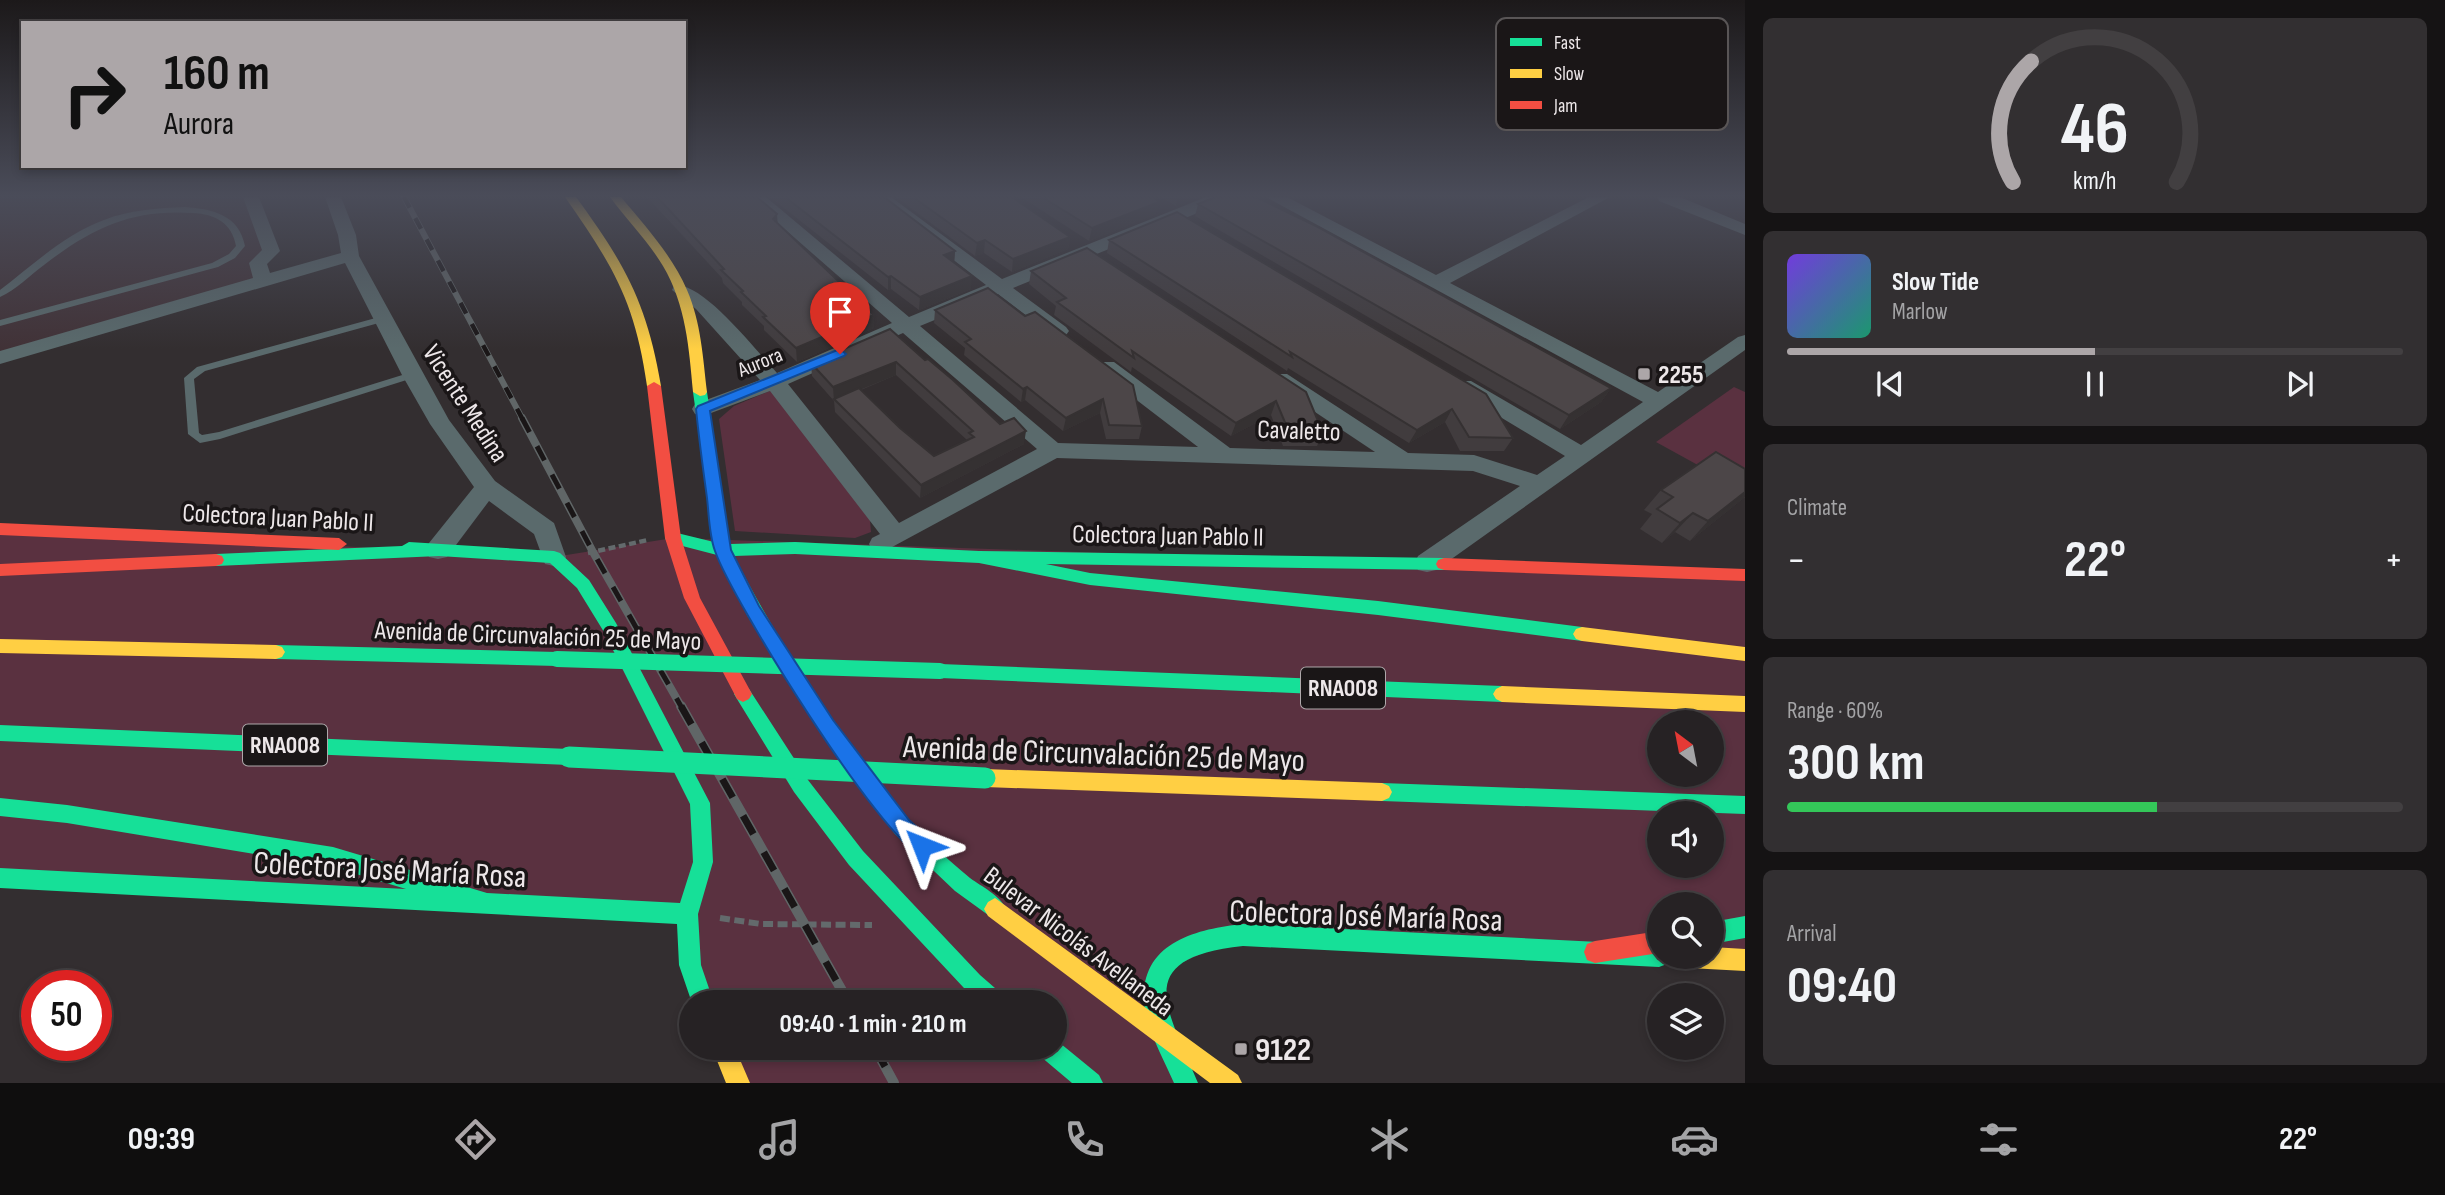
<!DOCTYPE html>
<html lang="en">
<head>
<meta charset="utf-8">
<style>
  body { margin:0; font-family:"Sofia Sans Condensed",sans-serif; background:#322f31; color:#f1f3f6; height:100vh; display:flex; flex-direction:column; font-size:26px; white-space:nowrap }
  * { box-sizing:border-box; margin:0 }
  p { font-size:23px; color:#a4a4a6 }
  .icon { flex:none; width:38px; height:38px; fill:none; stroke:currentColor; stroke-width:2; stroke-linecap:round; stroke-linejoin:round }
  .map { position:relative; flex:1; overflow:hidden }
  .sheet { display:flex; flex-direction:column; gap:18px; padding:18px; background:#151314; width:700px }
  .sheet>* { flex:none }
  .guide { position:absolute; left:21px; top:21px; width:665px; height:147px; border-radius:0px; box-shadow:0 4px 10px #0003,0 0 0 2px #423f41; background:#aca6a8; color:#111; overflow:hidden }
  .needle { width:46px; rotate:328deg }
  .tools { position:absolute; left:1647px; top:710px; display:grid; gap:14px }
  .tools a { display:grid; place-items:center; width:77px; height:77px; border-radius:50%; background:#262224; box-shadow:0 4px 10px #0003,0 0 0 2px #423f41; font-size:35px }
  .speed { position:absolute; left:21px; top:970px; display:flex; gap:14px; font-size:35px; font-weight:700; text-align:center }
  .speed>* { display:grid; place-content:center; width:91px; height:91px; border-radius:50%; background:#262224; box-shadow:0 4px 10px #0003,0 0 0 2px #423f41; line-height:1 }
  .speed .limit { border:10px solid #d22; background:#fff; color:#111 }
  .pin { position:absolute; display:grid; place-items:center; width:60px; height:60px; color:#fff; margin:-72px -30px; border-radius:50% 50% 50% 0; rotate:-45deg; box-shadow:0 0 7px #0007 }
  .pin .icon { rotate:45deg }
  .me { position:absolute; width:77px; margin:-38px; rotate:315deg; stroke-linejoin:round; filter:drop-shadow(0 0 5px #0008) }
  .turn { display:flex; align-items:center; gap:24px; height:147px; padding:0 28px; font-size:32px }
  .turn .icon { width:91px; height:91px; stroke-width:2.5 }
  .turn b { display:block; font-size:49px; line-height:60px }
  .big { font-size:52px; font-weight:700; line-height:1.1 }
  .sheet .card { flex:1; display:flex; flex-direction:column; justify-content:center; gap:10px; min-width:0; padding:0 24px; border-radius:10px; background:#322f31 }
  .sheet .dial { align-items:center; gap:0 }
  .dial svg { height:182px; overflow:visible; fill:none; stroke:#423f41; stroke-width:7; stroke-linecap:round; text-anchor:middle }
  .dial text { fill:#f1f3f6; stroke:none }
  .song { display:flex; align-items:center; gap:21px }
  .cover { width:84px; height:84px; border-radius:10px; background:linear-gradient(135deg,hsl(260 70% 55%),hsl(160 70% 35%)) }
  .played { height:7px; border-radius:4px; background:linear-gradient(90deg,#aca6a8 50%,#423f41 50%) }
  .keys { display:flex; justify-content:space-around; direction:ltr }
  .heat { display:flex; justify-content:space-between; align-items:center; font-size:38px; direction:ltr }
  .charge { height:10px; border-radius:5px; background:linear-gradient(90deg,#34c759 60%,#423f41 0) }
  .trip { position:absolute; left:679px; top:990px; width:388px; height:70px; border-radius:35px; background:#262224; box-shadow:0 4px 10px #0003,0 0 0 2px #423f41; font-weight:700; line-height:70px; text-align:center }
  .tabs { display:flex; height:112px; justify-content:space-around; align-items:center; background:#0f0e0e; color:#a4a4a6 }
  .tabs .icon { width:49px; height:49px }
  .tabs .active { color:#aca6a8 }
  .tabs b { font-size:32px; color:#f1f3f6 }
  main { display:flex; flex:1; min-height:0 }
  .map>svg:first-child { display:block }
  .built { fill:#413237 }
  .green { fill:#5a3140; fill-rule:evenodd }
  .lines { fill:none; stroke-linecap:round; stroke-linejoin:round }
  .path-far1 { stroke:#636a6c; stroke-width:4.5; stroke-dasharray:7 3.5; stroke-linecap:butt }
  .path { stroke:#636a6c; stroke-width:6; stroke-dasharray:10 4.5; stroke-linecap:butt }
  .lane { fill:#5a6a6c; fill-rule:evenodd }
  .street { fill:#5a6a6c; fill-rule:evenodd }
  .fast { fill:#16e098; fill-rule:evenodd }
  .slow { fill:#ffcf43; fill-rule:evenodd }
  .jam { fill:#f24e42; fill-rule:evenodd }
  .rail-far2-casing { stroke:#606667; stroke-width:6 }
  .rail-far1-casing { stroke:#606667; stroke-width:8 }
  .rail-casing { stroke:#606667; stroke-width:10 }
  .rail-far2 { stroke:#1a1617; stroke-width:4.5; stroke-dasharray:12; stroke-linecap:butt }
  .rail-far1 { stroke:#1a1617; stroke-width:5; stroke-dasharray:16; stroke-linecap:butt }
  .rail { stroke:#1a1617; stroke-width:7; stroke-dasharray:21; stroke-linecap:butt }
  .fast-bridge-far1 { stroke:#16e098; stroke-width:16 }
  .fast-bridge { stroke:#16e098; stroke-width:21 }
  .wall { fill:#413c3e; fill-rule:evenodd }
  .shaded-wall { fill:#353132 }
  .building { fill:#4c4648; stroke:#353132; stroke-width:2 }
  .route { fill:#1a73e8; stroke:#114b97; stroke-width:2 }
  .poi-dot { fill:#aca6a8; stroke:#1a1617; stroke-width:2.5 }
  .labels { text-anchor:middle; stroke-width:7; stroke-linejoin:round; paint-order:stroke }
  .far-street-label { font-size:21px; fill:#ede7e9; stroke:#1a1617 }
  .shield { fill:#1a1617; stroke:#aea8aa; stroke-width:2 }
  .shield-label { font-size:24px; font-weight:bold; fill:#ede7e9 }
  .poi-label { font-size:26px; font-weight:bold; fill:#ede7e9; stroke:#1a1617; text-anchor:start }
  .street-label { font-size:26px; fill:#ede7e9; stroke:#1a1617 }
  .near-street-label { font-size:32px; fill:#ede7e9; stroke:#1a1617 }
  .near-poi-label { font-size:32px; font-weight:bold; fill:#ede7e9; stroke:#1a1617; text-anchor:start }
  .key { fill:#1a1617; stroke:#595556; stroke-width:2 }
  .key-label { font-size:19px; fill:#ede7e9 }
</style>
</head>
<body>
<main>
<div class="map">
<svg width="1745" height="1083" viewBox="0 0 1745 1083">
  <rect width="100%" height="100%" fill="#332e30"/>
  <path class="built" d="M0 197H251L271 251 258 263 263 280 0 358Z"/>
  <path class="green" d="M1734 387 1745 392V491L1656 442Z
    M772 390 870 520 871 532 855 538 735 531 719 419 734 406Z
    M0 529 554 557 673 538 1745 575V960L1712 957V905H1659V956L1243 935 1159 973 1186 1083H738L723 1048H1055V1003H703L687 914 0 878ZM1659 723H1712V775H1659ZM1659 814H1712V866H1659Z"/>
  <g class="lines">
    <path class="path-far1" d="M588 553 648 540"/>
    <path class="path" d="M720 918 761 924 872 925"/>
    <path class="lane" d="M185 207C213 209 239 215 245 246L235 258 218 267 0 326V320L212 263 229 254 236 246C232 223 215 214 193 213 131 209 92 228 44 265 30 275 16 290 0 297V290C33 265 65 234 104 220 129 210 158 208 185 207Z
      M383 316 386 317V321L205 371 194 379 199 433 202 435 219 432 412 372 417 375 416 377 220 439 200 443 188 434 184 378 197 367Z"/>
    <path class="street" d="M243 197H259L280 251 267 264 270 273 341 253 338 235 325 197H341L356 235 359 256 449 420 495 481 554 523 566 557 563 564 554 566 545 564 534 534 489 501 447 557 438 559 429 557 426 550 429 543 474 487 430 424 402 375 345 263 0 364V351L253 278 249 263 262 250Z
      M748 197H766L909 317 986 285 872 197H891L1002 279 1206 197H1229L1227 201 1013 288 1066 327 1069 331 1066 335H1052L998 294 920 326 1058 443 1198 447 1100 372 1097 367 1100 362H1114L1230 448 1375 452 1273 384 1270 379 1273 374H1287L1408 453 1474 455 1537 475 1565 456 1457 391 1454 386 1457 381H1471L1581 445 1643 402 1266 197H1287L1436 275 1589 197H1610L1450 283 1658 392 1738 337 1745 335V350L1436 570 1427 572 1418 570 1415 563 1418 556 1520 486 1473 471 1057 458 881 553 872 550 869 544 872 538 880 534 770 391 703 416 695 414 692 409 695 404 760 380 696 309 672 290 674 286C701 279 758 353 777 373L892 323ZM903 333 1037 449 899 523 788 384Z
      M1657 197H1680L1745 224V235L1659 201Z"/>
    <path class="fast" d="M700 388 707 392 730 544 795 542 979 551 1444 558 1450 560 1452 564 1450 568 1444 570 1046 564 1090 573 1378 601 1582 627 1588 629 1591 634 1588 639 1582 641 1378 615 1090 585 979 563 795 554 734 556C781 648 841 739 908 819 925 840 949 860 970 878 982 887 1000 895 1006 909L1002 916 995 920 955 891 895 834 819 731 747 615 717 555 667 542 665 538 673 532 714 542 693 392Z
      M409 542 554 551 560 553 589 580 616 623 710 803 713 862 698 914 701 965 714 1003H692L679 965 677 924 0 888V868L406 889 333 867 67 823 0 816V798L67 805 333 847 487 893 680 903 693 862 690 804 604 632 577 588 550 563 439 556 216 566 210 564 208 560 210 556 216 554 402 546Z
      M276 645 557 652 563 654 566 659 563 664 557 666 276 659 270 657 267 652 270 647Z
      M940 664 1502 686 1508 689 1511 694 1508 699 1502 702 940 678 934 676 931 671 934 666Z
      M743 686 749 689 808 780 863 851 980 975 1003 995 1006 1003H978L849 865 794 792 737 699 734 694 737 689Z
      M0 725 569 749 576 751 578 757 576 763 569 765 0 741Z
      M1382 783 1745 796V814L1382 801 1375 798 1372 792 1375 786Z
      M1745 916V938L1712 944V922Z
      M1243 924 1659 945V957H1669L1667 964 1659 967 1243 946C1130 958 1167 1008 1198 1083H1174C1164 1060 1145 1026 1144 1001 1141 942 1197 929 1243 924Z
      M1055 1039 1099 1075 1103 1083H1072L1040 1056 1037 1048H1055Z"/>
    <path class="slow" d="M565 197H576C625 264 647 303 661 386L659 389 654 390 647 386C635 301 613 266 565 197Z
      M610 197H621C645 226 672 255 687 290 701 322 703 358 707 392L705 395 700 396 693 392C689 348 686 305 663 266 648 241 627 220 610 197Z
      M1582 627 1745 647V661L1582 641 1576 639 1573 634 1576 629Z
      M0 639 276 645 282 647 285 652 282 657 276 659 0 653Z
      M1502 686 1745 696V712L1502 702 1496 699 1493 694 1496 689Z
      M985 769 1382 783 1389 786 1392 792 1389 798 1382 801 985 787 978 784 975 778 978 772Z
      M995 898 1238 1075 1242 1083H1210L988 916 984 909 988 902Z
      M1712 947 1745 949V971L1689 968 1681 965 1678 957H1712Z
      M712 1048H735L750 1083H726Z"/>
    <path class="jam" d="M654 382 661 386 681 538 700 598 752 694 749 699 743 702 737 699 684 598 665 538 647 386Z
      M0 523 339 538 347 544 339 550 0 535Z
      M216 554 222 556 224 560 222 564 216 566 0 576V564Z
      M1444 558 1745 569V581L1444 570 1438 568 1436 564 1438 560Z
      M1659 931V953L1595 963 1587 960 1584 952 1587 944 1595 941Z"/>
    <defs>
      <path id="rail-far2" d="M404 197 523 420"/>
      <path id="rail-far1" d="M522 418 593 552 682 708"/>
      <path id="rail" d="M681 706 849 1003
        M875 1048 894 1083"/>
    </defs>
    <use href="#rail-far2" class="rail-far2-casing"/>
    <use href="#rail-far1" class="rail-far1-casing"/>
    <use href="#rail" class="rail-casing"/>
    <use href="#rail-far2" class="rail-far2"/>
    <use href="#rail-far1" class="rail-far1"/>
    <use href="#rail" class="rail"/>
    <path class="fast-bridge-far1" d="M557 659 940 671"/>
    <path class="fast-bridge" d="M569 757 985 778"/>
  </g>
  <path class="wall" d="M647 197H757L778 224 874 315V328L797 362 764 330V326L742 305V302L723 283 722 278Z
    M770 197H884L955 251 954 263 971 289 919 310 891 289 888 290Z
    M896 197H1012L1070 237 1068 249 1012 272 984 253 975 256Z
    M1021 197H1153L1156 214 1089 241Z
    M1161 197H1199L1176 206Z
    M1198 204 1611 388 1601 402 1560 429 1195 216Z
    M1109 240 1513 438 1504 451H1460L1445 422 1409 443 1288 368 1287 371 1107 253Z
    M1087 248 1323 433 1317 446H1283L1271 415 1231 436 1132 367 1131 372 1054 315 1056 306 1029 284 1031 271Z
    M988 288 1142 426 1139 439H1106L1100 413 1063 431 1025 400 1021 402 964 355 965 348 934 323 935 310Z
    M925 360 1024 444 920 498 835 412 834 401 812 376 811 363ZM896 375 967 440 934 456 900 428 861 390Z
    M1661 490 1745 497 1690 541 1675 532 1662 543 1640 529 1652 514 1644 510Z"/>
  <path class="shaded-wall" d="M1178 197H1199L1176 206Z
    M1159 202 1156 214 1089 241 1092 228Z
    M777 214 778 227 773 219Z
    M1070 237 1068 249 1012 272 1013 259Z
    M985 240 984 253 975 256 977 243Z
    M955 251 954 264 944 255Z
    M891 276V289L888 290V277Z
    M972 276 971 289 919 310 920 297Z
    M874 315V328L797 362 796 348Z
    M896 362V375L835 400 834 399V401L833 387Z
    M1027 387 1025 400 1021 402 1023 389Z
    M1611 388 1601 402 1560 429 1569 415Z
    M1103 399 1100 413 1063 431 1066 418Z
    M1276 401 1271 415 1231 436 1236 423Z
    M1452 409 1445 422 1409 443 1417 430Z
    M1026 431 1024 444 920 498 921 485Z
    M1745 492 1744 498 1690 541 1708 521Z
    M1693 513 1675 532 1662 543 1680 523Z"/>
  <path class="building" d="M657 197H757L777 214 773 219 874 315 796 348 763 317 766 316 741 292 743 291 721 270 724 269Z
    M785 197H884L955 251 944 255 972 276 920 297 891 276 888 277Z
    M913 197H1012L1070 237 1013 259 985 240 977 243Z
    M1042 197H1153L1159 202 1092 228Z
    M1216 197H1256L1318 227 1611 388 1569 415 1198 204Z
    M1177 212 1486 394 1513 438 1469 437 1452 409 1417 430 1290 352 1292 357 1109 240Z
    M1087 248 1306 392 1323 433 1289 432 1276 401 1236 423 1132 351 1134 358 1057 302 1066 298 1031 271Z
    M988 288 1025 316 1035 312 1133 385 1142 426 1109 425 1103 399 1066 418 1027 387 1023 389 965 342 971 339 935 310Z
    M890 329 925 360 928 359 953 380 1000 424 1014 418 1026 431 921 485 834 399 859 388 900 428 934 456 974 437 969 433 973 431 896 362 833 387 811 363Z
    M1716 452 1745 469V492L1708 521 1693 513 1680 523 1657 509 1673 497 1661 490Z"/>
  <linearGradient id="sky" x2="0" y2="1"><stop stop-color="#1c191a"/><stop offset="0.56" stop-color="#4a4c59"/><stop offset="1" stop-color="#4a4c59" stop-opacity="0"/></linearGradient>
  <rect width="1745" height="349" fill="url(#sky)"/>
  <path class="route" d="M840 349 846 354 844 356 710 411 731 550 759 606 833 720 909 820 930 839 933 846 930 853 922 856C881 840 732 600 715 551 709 535 709 515 707 498 703 469 699 439 696 409L698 406Z"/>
  <g class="poi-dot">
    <rect x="1637" y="367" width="14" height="14" rx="3.5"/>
    <rect x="1234" y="1042" width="14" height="14" rx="3.5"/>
  </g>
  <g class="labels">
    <g class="far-street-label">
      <text transform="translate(760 362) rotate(-22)" y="7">Aurora</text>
    </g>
    <g class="shield">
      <rect x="1301" y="667.5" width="84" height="41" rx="5"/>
      <rect x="243" y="724.5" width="84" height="41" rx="5"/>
    </g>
    <g class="shield-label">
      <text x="1343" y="696">RNA008</text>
      <text x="285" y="753">RNA008</text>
    </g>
    <g class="poi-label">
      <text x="1658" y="383">2255</text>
    </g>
    <g class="street-label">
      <text transform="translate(466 403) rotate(57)" y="9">Vicente Medina</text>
      <text transform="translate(1299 430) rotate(2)" y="9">Cavaletto</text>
      <text transform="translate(278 517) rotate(3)" y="9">Colectora Juan Pablo II</text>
      <text transform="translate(1168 535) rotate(1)" y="9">Colectora Juan Pablo II</text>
      <text transform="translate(538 635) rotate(2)" y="9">Avenida de Circunvalación 25 de Mayo</text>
      <text transform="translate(1079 941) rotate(37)" y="9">Bulevar Nicolás Avellaneda</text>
    </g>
    <g class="near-street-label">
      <text transform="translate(1104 753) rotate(2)" y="11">Avenida de Circunvalación 25 de Mayo</text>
      <text transform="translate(390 869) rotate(3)" y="11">Colectora José María Rosa</text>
      <text transform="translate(1366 915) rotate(2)" y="11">Colectora José María Rosa</text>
    </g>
    <g class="near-poi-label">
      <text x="1255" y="1060">9122</text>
    </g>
  </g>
  <rect x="1496" y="18" width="232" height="112" rx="10" class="key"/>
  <rect x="1510" y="38" width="32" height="8" fill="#16e098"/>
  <rect x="1510" y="69" width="32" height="9" fill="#ffcf43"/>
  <rect x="1510" y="101" width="32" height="8" fill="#f24e42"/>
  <g class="key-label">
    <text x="1554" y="49">Fast</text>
    <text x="1554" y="80">Slow</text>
    <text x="1554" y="112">Jam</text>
  </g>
</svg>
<div class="tools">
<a><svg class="needle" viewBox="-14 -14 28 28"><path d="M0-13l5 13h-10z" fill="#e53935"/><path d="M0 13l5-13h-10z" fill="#a4a4a6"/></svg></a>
<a><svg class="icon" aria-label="sound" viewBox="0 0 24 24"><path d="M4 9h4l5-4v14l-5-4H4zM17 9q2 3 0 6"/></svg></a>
<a><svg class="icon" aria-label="search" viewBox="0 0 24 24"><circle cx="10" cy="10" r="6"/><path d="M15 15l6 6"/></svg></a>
<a><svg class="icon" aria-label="layers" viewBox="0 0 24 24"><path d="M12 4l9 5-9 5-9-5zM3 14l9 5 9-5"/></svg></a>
</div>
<div class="speed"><div class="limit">50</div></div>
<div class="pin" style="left:840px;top:354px;background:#d93025"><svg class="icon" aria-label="arrive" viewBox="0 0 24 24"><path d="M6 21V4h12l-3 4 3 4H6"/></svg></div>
<svg class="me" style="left:922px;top:846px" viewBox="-20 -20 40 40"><path d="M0-17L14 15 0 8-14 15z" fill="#1a73e8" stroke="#fff" stroke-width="4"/></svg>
<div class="trip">09:40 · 1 min · 210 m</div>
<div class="guide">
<div class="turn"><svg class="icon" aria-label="right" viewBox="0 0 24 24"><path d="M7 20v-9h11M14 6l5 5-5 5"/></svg><div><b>160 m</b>Aurora</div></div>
</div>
</div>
<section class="sheet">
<div class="card dial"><svg viewBox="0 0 100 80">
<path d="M14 69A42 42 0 1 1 86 69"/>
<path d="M14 69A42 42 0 0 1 22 16" stroke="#aca6a8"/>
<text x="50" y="56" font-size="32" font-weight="700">46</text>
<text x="50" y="72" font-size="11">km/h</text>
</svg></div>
<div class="card">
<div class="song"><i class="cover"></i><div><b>Slow Tide</b><p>Marlow</p></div></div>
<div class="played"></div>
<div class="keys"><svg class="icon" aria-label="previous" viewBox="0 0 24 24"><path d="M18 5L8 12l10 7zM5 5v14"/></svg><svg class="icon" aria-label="pause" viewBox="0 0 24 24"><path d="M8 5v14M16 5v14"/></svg><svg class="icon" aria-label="next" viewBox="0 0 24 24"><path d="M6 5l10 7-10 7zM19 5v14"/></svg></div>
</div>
<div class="card"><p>Climate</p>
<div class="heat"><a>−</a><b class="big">22°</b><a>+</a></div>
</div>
<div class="card"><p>Range · 60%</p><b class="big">300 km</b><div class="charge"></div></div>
<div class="card"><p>Arrival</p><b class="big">09:40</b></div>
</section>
</main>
<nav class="tabs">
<b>09:39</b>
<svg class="icon active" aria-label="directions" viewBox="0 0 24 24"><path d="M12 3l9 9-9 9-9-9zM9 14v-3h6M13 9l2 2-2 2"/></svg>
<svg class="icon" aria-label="music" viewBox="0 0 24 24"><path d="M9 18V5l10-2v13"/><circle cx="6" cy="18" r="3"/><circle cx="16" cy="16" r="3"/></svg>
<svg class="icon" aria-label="phone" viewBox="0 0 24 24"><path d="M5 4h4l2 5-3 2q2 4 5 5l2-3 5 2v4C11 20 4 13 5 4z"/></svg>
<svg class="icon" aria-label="climate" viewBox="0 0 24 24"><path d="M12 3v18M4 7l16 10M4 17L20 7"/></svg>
<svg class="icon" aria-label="car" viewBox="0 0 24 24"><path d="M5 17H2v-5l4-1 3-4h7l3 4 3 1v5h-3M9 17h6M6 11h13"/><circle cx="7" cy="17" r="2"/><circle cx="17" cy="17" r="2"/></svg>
<svg class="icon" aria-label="filters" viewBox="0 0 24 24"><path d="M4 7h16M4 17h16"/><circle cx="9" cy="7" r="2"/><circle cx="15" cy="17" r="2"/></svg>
<b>22°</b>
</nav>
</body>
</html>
